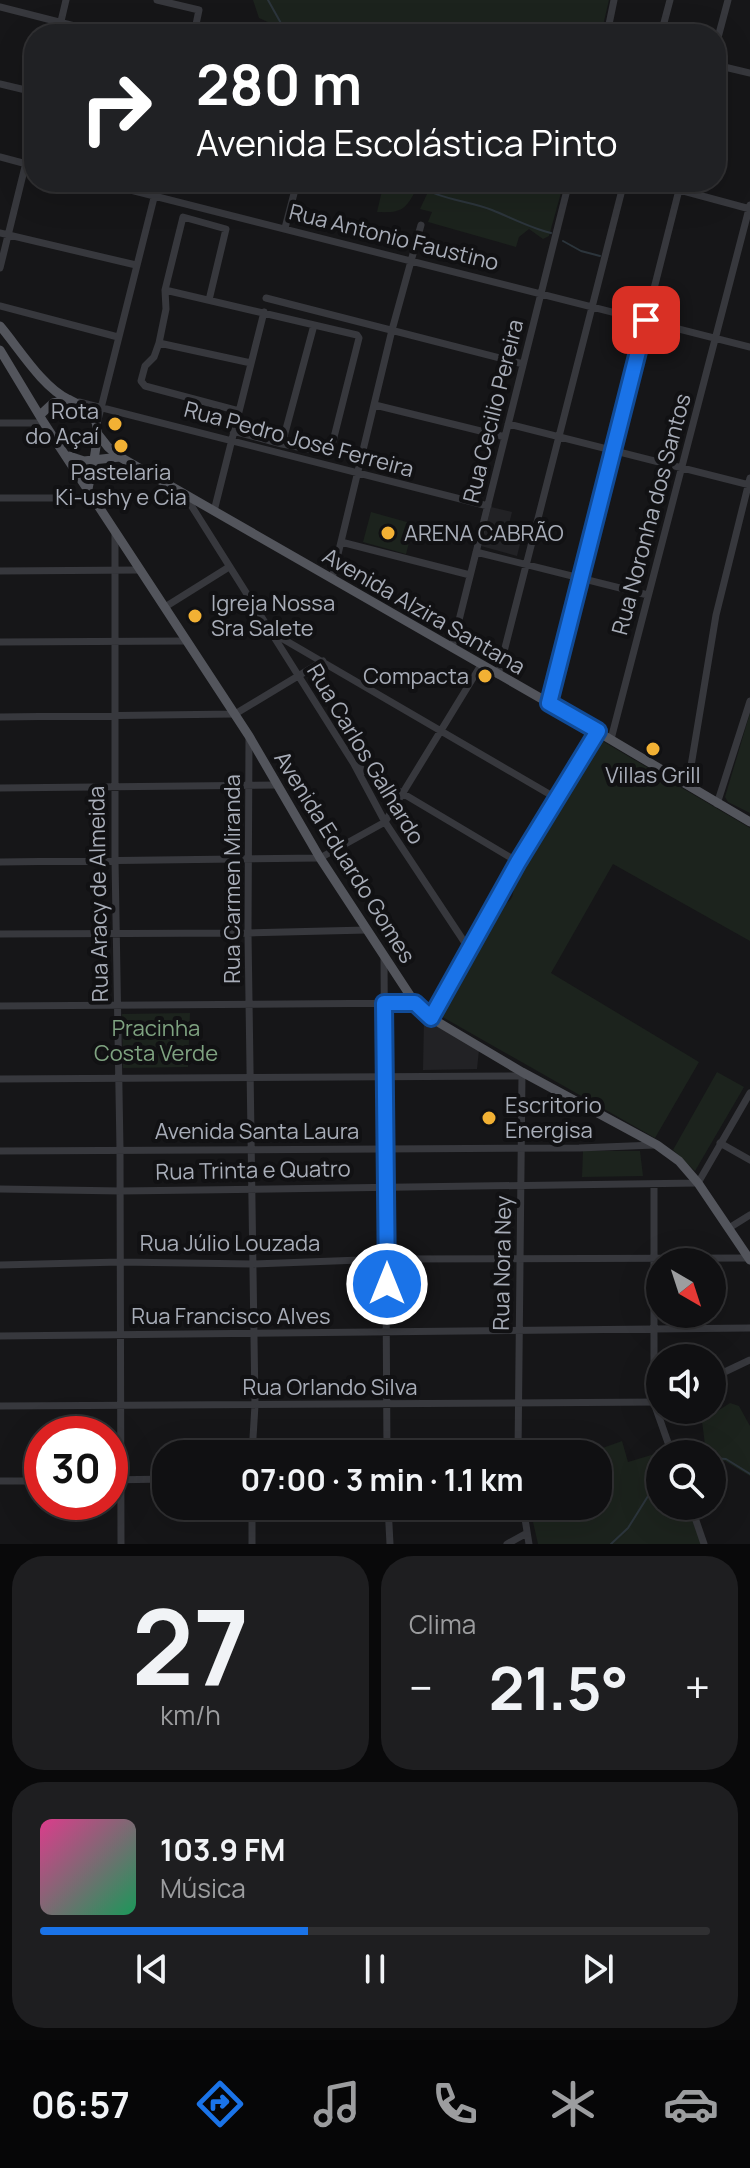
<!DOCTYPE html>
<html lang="pt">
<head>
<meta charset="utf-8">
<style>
  body { margin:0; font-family:Manrope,sans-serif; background:#1e1e20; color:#f1f3f6; height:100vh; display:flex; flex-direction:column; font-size:30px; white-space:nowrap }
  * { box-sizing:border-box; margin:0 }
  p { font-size:26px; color:#9c9d9f }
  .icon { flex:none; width:44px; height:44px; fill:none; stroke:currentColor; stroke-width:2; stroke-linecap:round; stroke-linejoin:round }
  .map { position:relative; height:1544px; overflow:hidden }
  .panel { display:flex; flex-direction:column; gap:12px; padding:12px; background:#09090a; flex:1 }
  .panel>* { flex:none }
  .banner { position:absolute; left:24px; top:24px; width:702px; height:168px; border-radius:32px; box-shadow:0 8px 32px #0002,0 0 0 2px #303032; background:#202124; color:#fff; overflow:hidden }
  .needle { width:52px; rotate:141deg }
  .controls { position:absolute; left:646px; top:1248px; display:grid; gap:16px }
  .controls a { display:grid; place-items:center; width:80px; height:80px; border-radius:50%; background:#101012; box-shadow:0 8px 32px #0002,0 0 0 2px #303032; font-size:40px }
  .speed { position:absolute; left:24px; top:1416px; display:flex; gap:16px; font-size:40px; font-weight:700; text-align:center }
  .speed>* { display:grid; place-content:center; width:104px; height:104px; border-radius:50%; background:#101012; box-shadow:0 8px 32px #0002,0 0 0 2px #303032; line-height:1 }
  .speed .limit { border:12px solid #d22; background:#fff; color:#111 }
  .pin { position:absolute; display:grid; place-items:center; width:68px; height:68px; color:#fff; margin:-34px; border-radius:16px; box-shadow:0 4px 12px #0006 }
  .me { position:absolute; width:88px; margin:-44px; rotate:0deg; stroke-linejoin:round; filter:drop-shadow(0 0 6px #0008) }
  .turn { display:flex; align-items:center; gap:28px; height:168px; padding:0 40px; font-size:36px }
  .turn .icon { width:104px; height:104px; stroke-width:2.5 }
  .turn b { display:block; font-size:56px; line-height:68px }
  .big { font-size:60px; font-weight:700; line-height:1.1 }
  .panel .widget { flex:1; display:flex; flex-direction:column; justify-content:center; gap:12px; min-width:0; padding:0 28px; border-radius:32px; background:#1e1e20 }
  .panel .dial { align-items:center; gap:0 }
  .dial b { font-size:104px; line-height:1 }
  .song { display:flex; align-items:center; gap:24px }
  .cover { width:96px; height:96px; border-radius:12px; background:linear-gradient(135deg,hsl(330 70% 55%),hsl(150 70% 35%)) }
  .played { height:8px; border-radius:4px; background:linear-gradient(90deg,#1a73e8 40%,#303032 40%) }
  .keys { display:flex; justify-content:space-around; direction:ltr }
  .heat { display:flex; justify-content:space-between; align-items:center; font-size:44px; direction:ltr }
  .panel .tiles { flex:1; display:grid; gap:12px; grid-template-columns:1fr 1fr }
  .widget:last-child { grid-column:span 2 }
  .trip { position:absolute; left:152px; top:1440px; width:460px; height:80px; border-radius:32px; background:#101012; box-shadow:0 8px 32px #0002,0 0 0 2px #303032; font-weight:700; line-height:80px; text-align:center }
  .menu { display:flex; height:128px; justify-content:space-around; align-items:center; background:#060607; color:#9c9d9f }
  .menu .icon { width:56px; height:56px }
  .menu .current { color:#1a73e8 }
  .menu b { font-size:36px; color:#f1f3f6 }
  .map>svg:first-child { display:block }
  .built { fill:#222225 }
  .green { fill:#1c231d }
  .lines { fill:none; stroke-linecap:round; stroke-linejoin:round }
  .stream { stroke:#2c353c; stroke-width:2 }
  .minor { stroke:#37383d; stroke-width:7 }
  .major { stroke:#53555c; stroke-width:9 }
  .route-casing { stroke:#114b97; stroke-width:20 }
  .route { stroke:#1a73e8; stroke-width:14 }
  .poi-dot { fill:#f2b134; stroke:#111113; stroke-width:3 }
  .labels { text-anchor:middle; stroke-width:8; stroke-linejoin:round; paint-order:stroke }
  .street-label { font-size:22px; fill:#a8adb8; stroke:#111113 }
  .poi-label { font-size:22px; fill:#a8adb8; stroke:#111113; text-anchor:start }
  .park-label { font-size:22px; fill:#7fa381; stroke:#111113 }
</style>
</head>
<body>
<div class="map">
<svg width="750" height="1544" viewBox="0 0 750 1544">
  <rect width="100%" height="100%" fill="#161618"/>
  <path class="built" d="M491 507 512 512 509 524 524 528 517 556 481 546Z
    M424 1019 479 1050 477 1069 423 1070Z"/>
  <path class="green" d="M253 0H609L601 34H277L270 23 259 18Z
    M384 182H564L549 236 543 239 529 229 519 237 516 247 428 222 432 212 420 209 427 194 425 188 416 190C405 210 402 213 377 212Z
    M371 512 414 524 406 554 363 542Z
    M750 713V813L728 802 725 797Z
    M599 739 750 828V941L613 864 551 973 699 1062 655 1138 439 1015 502 905C513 901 514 895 513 884Z
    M190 1013 188 1067 123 1068 122 1014Z
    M717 1072 744 1087 695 1171 673 1150Z
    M583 1151H640L643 1176 582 1177Z
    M730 1403 739 1406 750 1426V1476L725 1461 712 1460V1454L682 1452 685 1449 705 1445 702 1421Z
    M622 1441 628 1462 668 1450 669 1454H660V1506H688L701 1544H538L533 1522 570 1506H598V1454H586Z"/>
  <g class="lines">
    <path class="stream" d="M268 0 287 34
      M415 182C436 200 467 200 492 210 512 218 530 228 551 233
      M563 241 581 251 600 256
      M712 1458 726 1459 750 1474
      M611 1544 628 1528 660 1477"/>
    <path class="minor" d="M157 0 199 10 194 34
      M0 7 106 34
      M58 34 66 0
      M607 34 614 0
      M661 34 670 0
      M716 45 728 0
      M716 65 750 73
      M0 84 34 92
      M0 157 34 166
      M99 182 750 347
      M650 182 750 209
      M285 228 297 182
      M0 233 136 265
      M0 268 34 130
      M165 290 357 335 359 338 330 453 282 444 233 431
      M266 298 523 364
      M209 300 226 229 183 217 165 290 166 309 159 343 154 357 145 366 141 381 145 386 239 411
      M0 306 118 337
      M159 343 251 363
      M79 402 488 506
      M375 405 505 437
      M0 423H44
      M97 424 158 182
      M508 424 750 485
      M282 444 314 325
      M184 494 354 764 385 822 469 949
      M0 498H94
      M214 511 264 312
      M115 534V860L120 1149 121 1544
      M341 542 470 575
      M476 552 648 595
      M0 571 140 570
      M332 579 392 330 421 225
      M165 607 229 567
      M271 632 556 798
      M0 642 187 641
      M452 648 569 182
      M498 675 624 182
      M549 703 681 182
      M0 717 235 714 323 661
      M249 738 248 933 255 1405 252 1454
      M611 739 750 205
      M355 765 518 862
      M688 784 716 615 750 478
      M0 788 277 785
      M717 804 750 701
      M0 862 320 858 385 822 481 665
      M0 934 248 933 367 930
      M384 957 387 1454
      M0 1006 415 1003
      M431 1018 518 862 598 731
      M0 1079 522 1076
      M720 1143 750 1160
      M0 1151 579 1148 655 1145
      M654 1185V1403L672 1454
      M0 1189 121 1191 698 1183 750 1093
      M729 1228 750 1215
      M0 1265 120 1262 252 1264 387 1259 749 1258
      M0 1336 750 1328
      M712 1378 750 1360
      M0 1406 660 1402
      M518 1454 522 1074
      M110 1480 166 1479
      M0 1481H42
      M252 1506V1544
      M388 1506 390 1544
      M523 1506 529 1544
      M691 1506 704 1544
      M507 1544 527 1533"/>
    <path class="major" d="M0 326C18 347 43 388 68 399 80 405 95 411 97 427 99 443 91 472 88 489
      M0 350 44 423 249 736 320 858 415 1003 431 1018 522 1072 657 1145 679 1161 698 1183 750 1260
      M40 415 53 403 68 400
      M97 433 108 447 120 457 549 703 750 822
      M69 456 84 461 120 457"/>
  </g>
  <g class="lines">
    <defs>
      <path id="route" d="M387 1284 384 1003H415L431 1018 518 862 598 731 549 703 646 320"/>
    </defs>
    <use href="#route" class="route-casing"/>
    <use href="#route" class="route"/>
  </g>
  <g class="poi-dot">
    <circle cx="115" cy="424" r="8"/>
    <circle cx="121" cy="446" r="8"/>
    <circle cx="388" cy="533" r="8"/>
    <circle cx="195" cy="616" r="8"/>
    <circle cx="485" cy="676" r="8"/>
    <circle cx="653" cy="749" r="8"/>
    <circle cx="489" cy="1118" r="8"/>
  </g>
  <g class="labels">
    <g class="street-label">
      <text transform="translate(394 237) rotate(14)" y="8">Rua Antonio Faustino</text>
      <text transform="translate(493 411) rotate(-76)" y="8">Rua Cecilio Pereira</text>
      <text transform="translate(299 439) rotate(15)" y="8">Rua Pedro José Ferreira</text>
      <text transform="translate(651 514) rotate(-75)" y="8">Rua Noronha dos Santos</text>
      <text transform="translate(424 611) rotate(30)" y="8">Avenida Alzira Santana</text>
      <text transform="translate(366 754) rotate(59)" y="8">Rua Carlos Galhardo</text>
      <text transform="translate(345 857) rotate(58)" y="8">Avenida Eduardo Gomes</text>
      <text transform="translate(232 879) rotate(-90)" y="8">Rua Carmen Miranda</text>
      <text transform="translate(98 894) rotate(-91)" y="8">Rua Aracy de Almeida</text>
      <text x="257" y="1139">Avenida Santa Laura</text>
      <text transform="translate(253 1170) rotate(-1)" y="8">Rua Trinta e Quatro</text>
      <text x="230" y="1251">Rua Júlio Louzada</text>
      <text transform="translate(502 1263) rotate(-89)" y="8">Rua Nora Ney</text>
      <text x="231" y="1324">Rua Francisco Alves</text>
      <text x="330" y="1395">Rua Orlando Silva</text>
    </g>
    <g class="poi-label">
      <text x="99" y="419" text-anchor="end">Rota<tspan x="99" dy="25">do Açaí</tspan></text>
      <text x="121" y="480" text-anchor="middle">Pastelaria<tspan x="121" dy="25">Ki-ushy e Cia</tspan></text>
      <text x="404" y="541">ARENA CABRÃO</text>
      <text x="211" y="611">Igreja Nossa<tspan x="211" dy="25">Sra Salete</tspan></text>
      <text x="469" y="684" text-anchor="end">Compacta</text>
      <text x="653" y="783" text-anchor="middle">Villas Grill</text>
      <text x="505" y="1113">Escritorio<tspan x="505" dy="25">Energisa</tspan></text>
    </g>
    <g class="park-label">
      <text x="156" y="1036">Pracinha<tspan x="156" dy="25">Costa Verde</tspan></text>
    </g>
  </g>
</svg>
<div class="controls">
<a><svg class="needle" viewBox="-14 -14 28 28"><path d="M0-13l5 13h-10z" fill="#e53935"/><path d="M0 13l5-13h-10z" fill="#9c9d9f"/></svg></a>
<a><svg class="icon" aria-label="sound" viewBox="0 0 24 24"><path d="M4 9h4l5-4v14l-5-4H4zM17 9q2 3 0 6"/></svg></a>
<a><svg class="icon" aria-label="search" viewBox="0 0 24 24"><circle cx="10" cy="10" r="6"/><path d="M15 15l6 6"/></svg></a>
</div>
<div class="speed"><div class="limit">30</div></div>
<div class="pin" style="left:646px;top:320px;background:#d93025"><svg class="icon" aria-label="arrive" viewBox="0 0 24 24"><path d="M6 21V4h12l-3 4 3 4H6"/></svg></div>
<svg class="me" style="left:387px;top:1284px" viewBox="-20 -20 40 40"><circle r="17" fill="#1a73e8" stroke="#fff" stroke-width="3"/><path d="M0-11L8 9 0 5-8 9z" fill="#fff"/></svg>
<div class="trip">07:00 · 3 min · 1.1 km</div>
<div class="banner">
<div class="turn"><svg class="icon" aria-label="right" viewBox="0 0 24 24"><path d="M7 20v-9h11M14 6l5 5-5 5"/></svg><div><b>280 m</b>Avenida Escolástica Pinto</div></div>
</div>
</div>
<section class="panel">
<div class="tiles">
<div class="widget dial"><b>27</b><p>km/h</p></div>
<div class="widget"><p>Clima</p>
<div class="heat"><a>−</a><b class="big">21.5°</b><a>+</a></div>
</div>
<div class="widget">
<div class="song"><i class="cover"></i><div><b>103.9 FM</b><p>Música</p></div></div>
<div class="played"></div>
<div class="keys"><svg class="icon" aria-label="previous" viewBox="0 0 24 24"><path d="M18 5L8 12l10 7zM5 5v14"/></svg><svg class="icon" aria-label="pause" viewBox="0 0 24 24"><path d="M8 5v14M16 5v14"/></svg><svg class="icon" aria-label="next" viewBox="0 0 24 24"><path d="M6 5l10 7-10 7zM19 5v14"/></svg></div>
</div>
</div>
</section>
<nav class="menu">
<b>06:57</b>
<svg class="icon current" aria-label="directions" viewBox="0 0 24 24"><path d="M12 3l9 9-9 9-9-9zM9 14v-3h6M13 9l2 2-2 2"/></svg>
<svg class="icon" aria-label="music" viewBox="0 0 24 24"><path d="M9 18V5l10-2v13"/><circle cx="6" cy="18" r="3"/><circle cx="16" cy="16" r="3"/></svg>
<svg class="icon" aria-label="phone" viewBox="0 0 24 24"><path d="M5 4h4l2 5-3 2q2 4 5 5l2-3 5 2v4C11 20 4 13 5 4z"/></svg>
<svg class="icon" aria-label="climate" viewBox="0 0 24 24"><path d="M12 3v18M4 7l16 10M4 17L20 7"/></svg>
<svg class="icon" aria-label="car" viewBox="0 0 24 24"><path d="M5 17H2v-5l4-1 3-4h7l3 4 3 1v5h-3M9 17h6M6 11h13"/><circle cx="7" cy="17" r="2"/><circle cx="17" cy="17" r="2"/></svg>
</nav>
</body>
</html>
